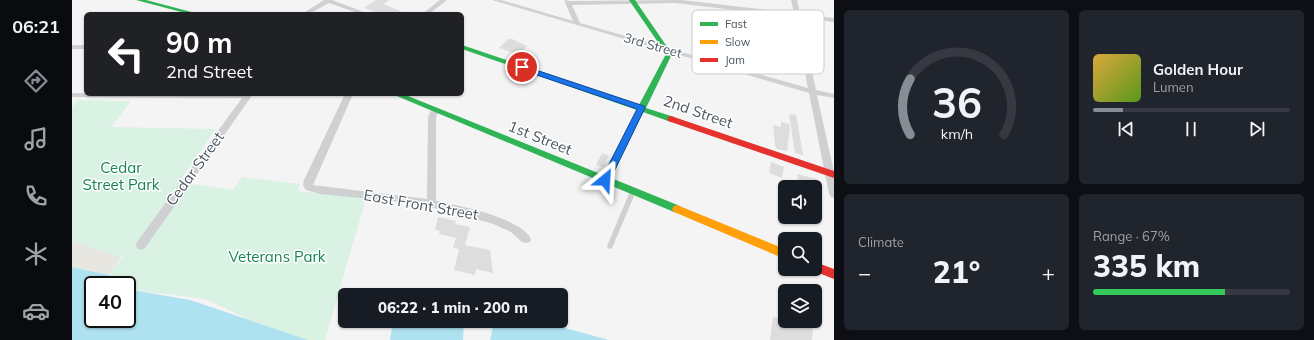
<!DOCTYPE html>
<html lang="en">
<head>
<meta charset="utf-8">
<style>
  body { margin:0; font-family:Mulish,sans-serif; background:#20242c; color:#f1f3f6; height:100vh; display:flex; flex-direction:column; font-size:15px; white-space:nowrap }
  * { box-sizing:border-box; margin:0 }
  p { font-size:13px; color:#9ea1a6 }
  .icon { flex:none; width:22px; height:22px; fill:none; stroke:currentColor; stroke-width:2; stroke-linecap:round; stroke-linejoin:round }
  .map { position:relative; flex:1; overflow:hidden }
  .sheet { display:flex; flex-direction:column; gap:10px; padding:10px; background:#0d0f14; width:480px }
  .sheet>* { flex:none }
  .banner { position:absolute; left:12px; top:12px; width:380px; height:84px; border-radius:6px; box-shadow:0 1px 3px #0004; background:#202124; color:#fff; overflow:hidden }
  .controls { position:absolute; left:706px; top:180px; display:grid; gap:8px }
  .controls a { display:grid; place-items:center; width:44px; height:44px; border-radius:6px; background:#171b24; box-shadow:0 1px 3px #0004; font-size:20px }
  .speed { position:absolute; left:12px; top:276px; display:flex; gap:8px; font-size:20px; font-weight:700; text-align:center }
  .speed>* { display:grid; place-content:center; width:52px; height:52px; border-radius:50%; background:#171b24; box-shadow:0 1px 3px #0004; line-height:1 }
  .speed .limit { border:2px solid #111; border-radius:6px; background:#fff; color:#111 }
  .pin { position:absolute; display:grid; place-items:center; width:34px; height:34px; color:#fff; margin:-17px; border:2px solid #fff; border-radius:50%; box-shadow:0 1px 4px #0007 }
  .me { position:absolute; width:44px; margin:-22px; rotate:27deg; stroke-linejoin:round; filter:drop-shadow(0 0 3px #0008) }
  .turn { display:flex; align-items:center; gap:14px; height:84px; padding:0 16px; font-size:18px }
  .turn .icon { width:52px; height:52px; stroke-width:2.5 }
  .turn b { display:block; font-size:28px; line-height:34px }
  .big { font-size:30px; font-weight:800; line-height:1.1 }
  .sheet .card { flex:1; display:flex; flex-direction:column; justify-content:center; gap:6px; min-width:0; padding:0 14px; border-radius:6px; background:#20242c }
  .sheet .dial { align-items:center; gap:0 }
  .dial svg { height:104px; overflow:visible; fill:none; stroke:#363941; stroke-width:7; stroke-linecap:round; text-anchor:middle }
  .dial text { fill:#f1f3f6; stroke:none }
  .song { display:flex; align-items:center; gap:12px }
  .cover { width:48px; height:48px; border-radius:6px; background:linear-gradient(135deg,hsl(40 70% 55%),hsl(90 70% 35%)) }
  .played { height:4px; border-radius:2px; background:linear-gradient(90deg,#868d94 15%,#363941 15%) }
  .keys { display:flex; justify-content:space-around; direction:ltr }
  .heat { display:flex; justify-content:space-between; align-items:center; font-size:22px; direction:ltr }
  .charge { height:6px; border-radius:3px; background:linear-gradient(90deg,#34c759 67%,#363941 0) }
  .sheet .tiles { flex:1; display:grid; gap:10px; grid-template-columns:repeat(2,1fr) }
  .trip { position:absolute; left:266px; top:288px; width:230px; height:40px; border-radius:6px; background:#171b24; box-shadow:0 1px 3px #0004; font-weight:800; line-height:40px; text-align:center }
  main { display:flex; flex:1; min-height:0 }
  .dock { display:flex; flex-direction:column; width:72px; justify-content:space-around; align-items:center; background:#090b0e; color:#9ea1a6 }
  .dock .icon { width:28px; height:28px }
  .dock .on { color:#868d94 }
  .dock b { font-size:18px; color:#f1f3f6 }
  .map>svg:first-child { display:block }
  .green { fill:#d9f2e3 }
  .sand { fill:#e7e6e1 }
  .water { fill:#aee2f0 }
  .building { fill:#ddddde }
  .lines { fill:none; stroke-linecap:round; stroke-linejoin:round }
  .lane-far1 { stroke:#ced0d2; stroke-width:4 }
  .lane { stroke:#ced0d2; stroke-width:5.5 }
  .street { fill:#ced0d2; fill-rule:evenodd }
  .fast { fill:#30b455; fill-rule:evenodd }
  .slow { fill:#ff9f0a; fill-rule:evenodd }
  .jam { fill:#e5322d; fill-rule:evenodd }
  .route { fill:#1a73e8; stroke:#114b97 }
  .labels { text-anchor:middle; stroke-width:3; stroke-linejoin:round; paint-order:stroke }
  .far-street-label { font-size:13px; fill:#4a5661; stroke:#fff }
  .street-label { font-size:15px; fill:#4a5661; stroke:#fff }
  .park-label { font-size:15px; fill:#17864f; stroke:#fff }
  .key { fill:#fff; stroke:#c9ccd0; stroke-width:1 }
  .key-label { font-size:11px; fill:#4a5661 }
</style>
</head>
<body>
<main>
<nav class="dock">
<b>06:21</b>
<svg class="icon on" aria-label="directions" viewBox="0 0 24 24"><path d="M12 3l9 9-9 9-9-9zM9 14v-3h6M13 9l2 2-2 2"/></svg>
<svg class="icon" aria-label="music" viewBox="0 0 24 24"><path d="M9 18V5l10-2v13"/><circle cx="6" cy="18" r="3"/><circle cx="16" cy="16" r="3"/></svg>
<svg class="icon" aria-label="phone" viewBox="0 0 24 24"><path d="M5 4h4l2 5-3 2q2 4 5 5l2-3 5 2v4C11 20 4 13 5 4z"/></svg>
<svg class="icon" aria-label="climate" viewBox="0 0 24 24"><path d="M12 3v18M4 7l16 10M4 17L20 7"/></svg>
<svg class="icon" aria-label="car" viewBox="0 0 24 24"><path d="M5 17H2v-5l4-1 3-4h7l3 4 3 1v5h-3M9 17h6M6 11h13"/><circle cx="7" cy="17" r="2"/><circle cx="17" cy="17" r="2"/></svg>
</nav>
<div class="map">
<svg width="762" height="340" viewBox="0 0 762 340">
  <rect width="100%" height="100%" fill="#f4f4f4"/>
  <path class="green" d="M6 100 59 101 39 127 144 129 107 182 161 190 170 177 228 184 225 191 294 198 253 340H221L133 299 55 289V285H29L52 255 49 257 0 241V107Z"/>
  <path class="sand" d="M0 241 49 257 37 275 0 267Z"/>
  <path class="water" d="M0 267 37 275 29 285H21V319H55V289L118 300 236 340H0Z
    M321 321H392L391 340H318Z
    M422 321H481L482 325 537 340H418Z"/>
  <path class="building" d="M304 0H317L311 4 335 14H311L292 8Z
    M436 39H440L455 46 447 55 427 48Z
    M724 114 731 155 723 153 717 115Z
    M709 122 717 124 718 128 715 151 705 149 703 145 701 125 709 127Z
    M530 153 537 156 531 167 524 165Z
    M699 162 712 167 710 178 697 173Z
    M725 174 745 179 746 187 727 185Z
    M366 217 384 221 383 224 398 227 393 245 418 250 421 273 404 269 403 275 382 270 387 249 381 248 384 238 367 234 368 231 363 230Z
    M701 316 722 326V321H725L741 329 740 340H698Z"/>
  <g class="lines">
    <path class="lane-far1" d="M558 197 561 191"/>
    <path class="lane" d="M538 246 559 196"/>
    <path class="street" d="M252 0H260L297 14H288L257 3 237 14H230Z
      M368 0H375L357 14H350Z
      M420 0H429L501 21 492 0 498 1 609 0 722 13 719 0H725L728 14 762 18V22L729 18 744 90 762 94V98L745 95 762 172V198L759 197 757 194 737 93ZM603 3 722 17 736 88 508 23 500 5Z
      M0 45H14V49H0Z
      M0 93H14V94H181L73 248 69 250 65 248 64 245 65 242 170 98 0 97Z
      M273 94H281L241 185 355 199 356 117 360 108 363 107 367 110 364 117V201C386 205 449 218 459 239L458 242 454 243 450 242 439 232 421 224 378 211 329 202 248 194 234 190 231 185 232 180Z"/>
    <path class="fast" d="M64 0H74L127 14H117Z
      M557 0H563L600 54 574 108 602 117 603 119 599 122 571 112 539 178 608 206 610 209 608 212 605 213 602 212 320 94H331L531 175 565 110 390 49V45L567 105 594 54Z"/>
    <path class="slow" d="M605 205 713 249V259L602 212 600 209 602 206Z"/>
    <path class="jam" d="M599 116 762 171V178L596 121 595 119 596 117Z
      M743 262 762 269V279L739 270 738 269H743Z"/>
  </g>
  <path class="route" d="M447 66H452L572 106 573 108 537 182H530L529 180 565 109 447 69Z"/>
  <g class="labels">
    <g class="far-street-label">
      <text transform="translate(581 45) rotate(16)" y="5">3rd Street</text>
    </g>
    <g class="street-label">
      <text transform="translate(626 112) rotate(19)" y="5">2nd Street</text>
      <text transform="translate(468 138) rotate(22)" y="5">1st Street</text>
      <text transform="translate(123 169) rotate(-54)" y="5">Cedar Street</text>
      <text transform="translate(349 205) rotate(10)" y="5">East Front Street</text>
    </g>
    <g class="park-label">
      <text x="49" y="173">Cedar<tspan x="49" dy="17">Street Park</tspan></text>
      <text x="205" y="262">Veterans Park</text>
    </g>
  </g>
  <rect x="620" y="10" width="132" height="64" rx="6" class="key"/>
  <rect x="628" y="22" width="18" height="4" fill="#30b455"/>
  <rect x="628" y="40" width="18" height="4" fill="#ff9f0a"/>
  <rect x="628" y="58" width="18" height="4" fill="#e5322d"/>
  <g class="key-label">
    <text x="653" y="28">Fast</text>
    <text x="653" y="46">Slow</text>
    <text x="653" y="64">Jam</text>
  </g>
</svg>
<div class="controls">
<a><svg class="icon" aria-label="sound" viewBox="0 0 24 24"><path d="M4 9h4l5-4v14l-5-4H4zM17 9q2 3 0 6"/></svg></a>
<a><svg class="icon" aria-label="search" viewBox="0 0 24 24"><circle cx="10" cy="10" r="6"/><path d="M15 15l6 6"/></svg></a>
<a><svg class="icon" aria-label="layers" viewBox="0 0 24 24"><path d="M12 4l9 5-9 5-9-5zM3 14l9 5 9-5"/></svg></a>
</div>
<div class="speed"><div class="limit">40</div></div>
<div class="pin" style="left:450px;top:67px;background:#d93025"><svg class="icon" aria-label="arrive" viewBox="0 0 24 24"><path d="M6 21V4h12l-3 4 3 4H6"/></svg></div>
<svg class="me" style="left:533px;top:180px" viewBox="-20 -20 40 40"><path d="M0-17L14 15 0 8-14 15z" fill="#1a73e8" stroke="#fff" stroke-width="4"/></svg>
<div class="trip">06:22 · 1 min · 200 m</div>
<div class="banner">
<div class="turn"><svg class="icon" aria-label="left" viewBox="0 0 24 24"><path d="M17 20v-9H6M10 6l-5 5 5 5"/></svg><div><b>90 m</b>2nd Street</div></div>
</div>
</div>
<section class="sheet">
<div class="tiles">
<div class="card dial"><svg viewBox="0 0 100 80">
<path d="M14 69A42 42 0 1 1 86 69"/>
<path d="M14 69A42 42 0 0 1 14 26" stroke="#868d94"/>
<text x="50" y="56" font-size="32" font-weight="700">36</text>
<text x="50" y="72" font-size="11">km/h</text>
</svg></div>
<div class="card">
<div class="song"><i class="cover"></i><div><b>Golden Hour</b><p>Lumen</p></div></div>
<div class="played"></div>
<div class="keys"><svg class="icon" aria-label="previous" viewBox="0 0 24 24"><path d="M18 5L8 12l10 7zM5 5v14"/></svg><svg class="icon" aria-label="pause" viewBox="0 0 24 24"><path d="M8 5v14M16 5v14"/></svg><svg class="icon" aria-label="next" viewBox="0 0 24 24"><path d="M6 5l10 7-10 7zM19 5v14"/></svg></div>
</div>
<div class="card"><p>Climate</p>
<div class="heat"><a>−</a><b class="big">21°</b><a>+</a></div>
</div>
<div class="card"><p>Range · 67%</p><b class="big">335 km</b><div class="charge"></div></div>
</div>
</section>
</main>
</body>
</html>
